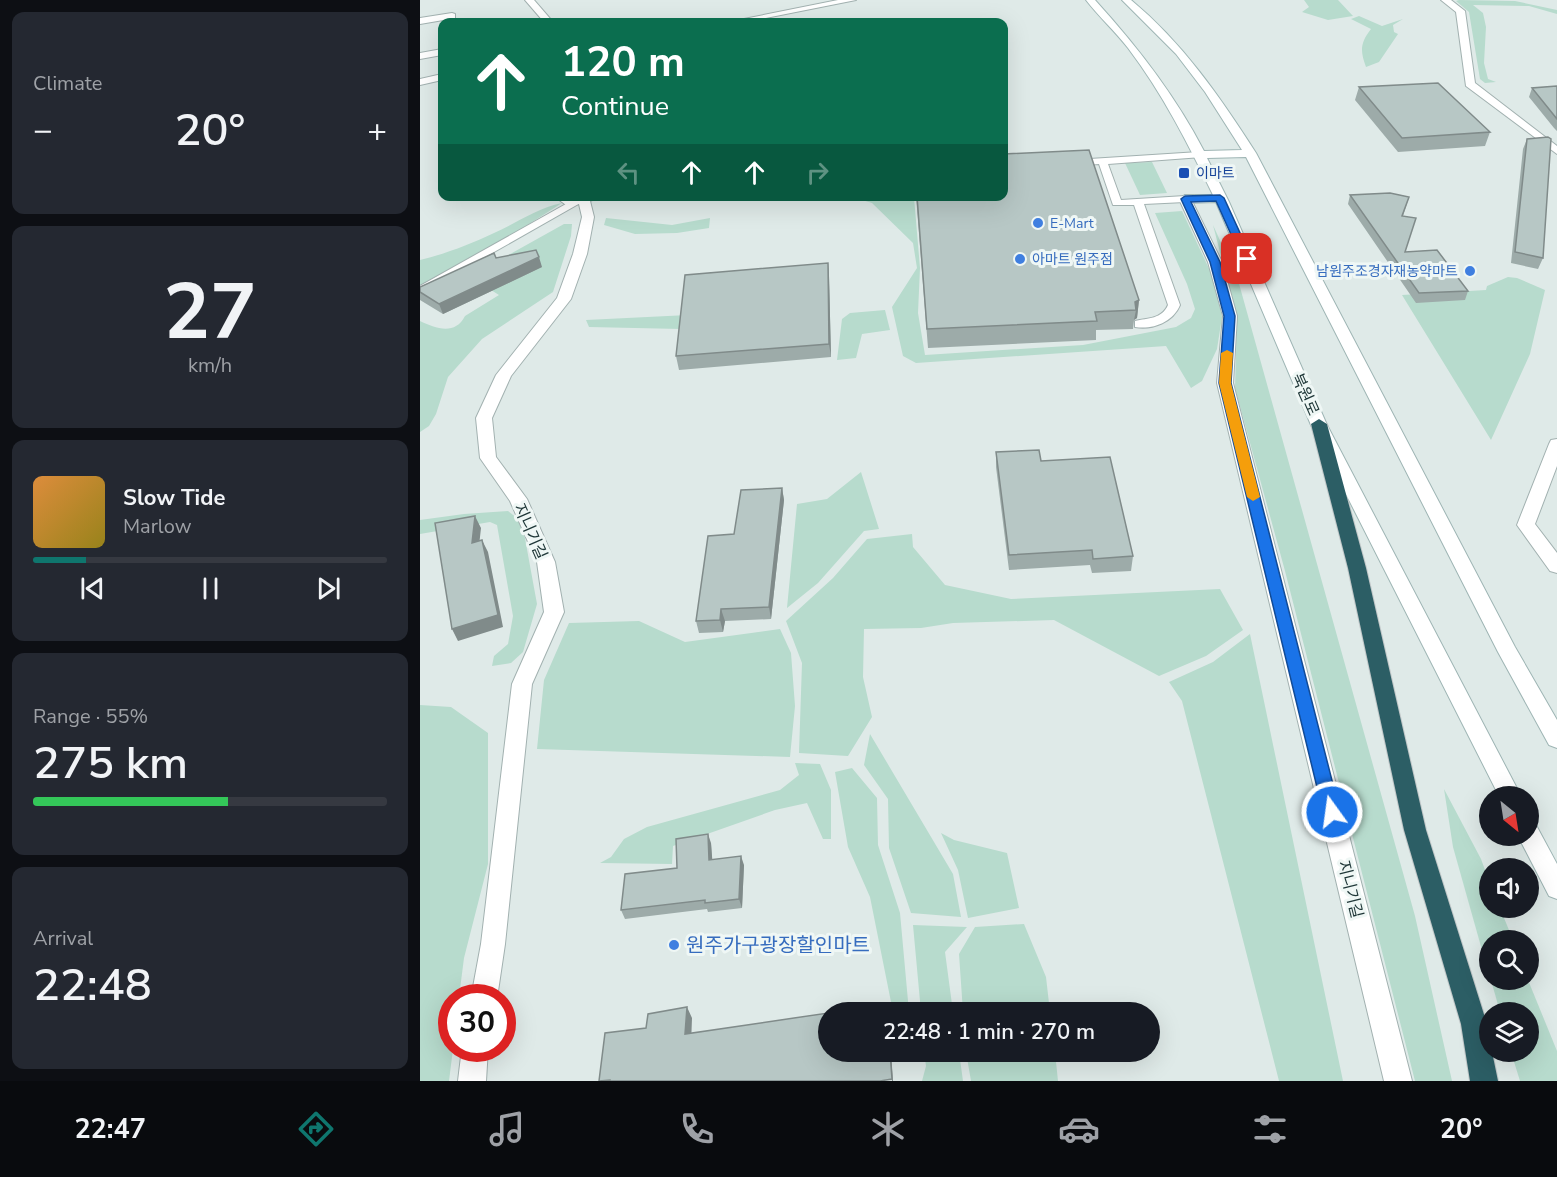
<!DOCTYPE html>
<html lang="en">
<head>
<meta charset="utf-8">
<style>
  body { margin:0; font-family:"Nunito Sans","Noto Sans KR",sans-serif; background:#242831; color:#f1f3f6; height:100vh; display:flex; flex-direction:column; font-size:22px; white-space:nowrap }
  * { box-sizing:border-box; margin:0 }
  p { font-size:20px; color:#9ea1a6 }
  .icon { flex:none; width:33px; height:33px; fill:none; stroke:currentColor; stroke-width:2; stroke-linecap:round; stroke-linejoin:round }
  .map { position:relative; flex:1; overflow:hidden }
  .drawer { display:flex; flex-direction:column; gap:12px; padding:12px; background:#0d0f14; width:420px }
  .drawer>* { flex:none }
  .banner { position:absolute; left:18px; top:18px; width:570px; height:183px; border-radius:12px; box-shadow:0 6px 24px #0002; background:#0b6e4f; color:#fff; overflow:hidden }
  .needle { width:39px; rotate:150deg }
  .fabs { position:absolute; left:1059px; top:786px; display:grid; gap:12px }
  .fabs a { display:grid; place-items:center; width:60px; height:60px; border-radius:50%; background:#171b24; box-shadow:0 6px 24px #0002; font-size:30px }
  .speed { position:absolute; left:18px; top:984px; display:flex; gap:12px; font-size:30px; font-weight:700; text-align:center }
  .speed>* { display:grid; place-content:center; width:78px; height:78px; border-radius:50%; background:#171b24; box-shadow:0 6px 24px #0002; line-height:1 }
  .speed .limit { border:9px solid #d22; background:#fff; color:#111 }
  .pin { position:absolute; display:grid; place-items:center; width:51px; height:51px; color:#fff; margin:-26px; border-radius:12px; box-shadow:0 3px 9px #0006 }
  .me { position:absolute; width:66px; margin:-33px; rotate:346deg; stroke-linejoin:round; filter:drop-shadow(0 0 4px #0008) }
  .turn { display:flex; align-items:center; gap:21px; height:126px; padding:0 24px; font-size:27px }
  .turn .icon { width:78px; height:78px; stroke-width:2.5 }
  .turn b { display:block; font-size:42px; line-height:51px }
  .lanes { display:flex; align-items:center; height:57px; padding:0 24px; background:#0003; justify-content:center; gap:30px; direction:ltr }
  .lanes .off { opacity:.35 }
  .big { font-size:45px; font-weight:600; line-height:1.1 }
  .drawer .widget { flex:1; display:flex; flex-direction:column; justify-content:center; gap:9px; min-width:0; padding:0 21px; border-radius:12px; background:#242831 }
  .drawer .dial { align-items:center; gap:0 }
  .dial b { font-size:78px; line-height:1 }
  .song { display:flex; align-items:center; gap:18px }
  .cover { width:72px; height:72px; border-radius:9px; background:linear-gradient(135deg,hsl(30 70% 55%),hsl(50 70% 35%)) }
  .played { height:6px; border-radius:3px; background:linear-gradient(90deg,#0f766e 15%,#363941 15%) }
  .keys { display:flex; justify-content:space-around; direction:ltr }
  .heat { display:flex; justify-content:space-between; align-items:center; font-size:33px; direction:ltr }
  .charge { height:9px; border-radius:4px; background:linear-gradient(90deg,#34c759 55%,#363941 0) }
  .trip { position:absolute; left:398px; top:1002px; width:342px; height:60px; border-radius:30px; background:#171b24; box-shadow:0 6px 24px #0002; font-weight:600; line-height:60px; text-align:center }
  .dock { display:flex; height:96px; justify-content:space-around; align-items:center; background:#090b0e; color:#9ea1a6 }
  .dock .icon { width:42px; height:42px }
  .dock .current { color:#0f766e }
  .dock b { font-size:27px; color:#f1f3f6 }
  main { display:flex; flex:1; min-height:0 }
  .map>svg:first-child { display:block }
  .green { fill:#b7dbcd }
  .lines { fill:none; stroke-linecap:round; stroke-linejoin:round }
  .lane-casing { stroke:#a2b1b0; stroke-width:2 }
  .street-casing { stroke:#a2b1b0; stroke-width:2 }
  .secondary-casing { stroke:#9eb5b4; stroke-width:2 }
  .highway-casing { stroke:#c1c7c8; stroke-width:2 }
  .lane { fill:#fff; fill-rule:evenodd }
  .street { fill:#fff; fill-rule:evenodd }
  .secondary { fill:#fff; fill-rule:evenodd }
  .highway { fill:#2c5e65; fill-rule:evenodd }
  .wall { fill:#9daba9 }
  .shaded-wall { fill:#808b8a }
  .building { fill:#b7c7c5; stroke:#808b8a; stroke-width:1.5 }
  .route { fill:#1a73e8; stroke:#114b97; stroke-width:1.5 }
  .slow { fill:#f59e0b }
  .transit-dot { fill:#1a4fb4; stroke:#eff7f5; stroke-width:2 }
  .shop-dot { fill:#3f7fe0; stroke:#eff7f5; stroke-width:2 }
  .labels { text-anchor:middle; stroke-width:6; stroke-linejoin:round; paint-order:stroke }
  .far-transit-label { font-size:14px; fill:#164399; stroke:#eff7f5; text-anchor:start }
  .far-shop-label { font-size:14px; fill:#366cbe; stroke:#eff7f5; text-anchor:start }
  .street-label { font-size:16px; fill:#203839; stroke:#eff7f5 }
  .near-shop-label { font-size:20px; fill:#366cbe; stroke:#eff7f5; text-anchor:start }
</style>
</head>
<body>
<main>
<section class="drawer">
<div class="widget"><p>Climate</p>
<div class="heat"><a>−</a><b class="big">20°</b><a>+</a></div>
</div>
<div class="widget dial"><b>27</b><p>km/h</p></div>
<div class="widget">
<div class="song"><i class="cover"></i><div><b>Slow Tide</b><p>Marlow</p></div></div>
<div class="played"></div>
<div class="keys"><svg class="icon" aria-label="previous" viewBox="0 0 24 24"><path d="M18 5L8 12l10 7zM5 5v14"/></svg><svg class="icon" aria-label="pause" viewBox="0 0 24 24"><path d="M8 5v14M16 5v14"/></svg><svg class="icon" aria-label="next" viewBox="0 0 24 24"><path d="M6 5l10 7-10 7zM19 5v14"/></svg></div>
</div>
<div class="widget"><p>Range · 55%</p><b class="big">275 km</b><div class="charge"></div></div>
<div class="widget"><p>Arrival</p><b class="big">22:48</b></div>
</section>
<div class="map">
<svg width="1137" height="1081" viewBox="0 0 1137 1081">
  <rect width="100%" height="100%" fill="#dfeae8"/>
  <path class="green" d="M884 0H918L933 16 908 20 882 12 889 7Z
    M1039 0 1095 1 1137 10V14L1109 6 1053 5 1063 13 1066 27 1064 63 1068 79 1076 82 1065 83 1060 79 1049 12 1036 1Z
    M939 16 962 26 983 19 973 25 974 32 978 34 959 62 946 67C940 51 940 43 951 29L931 19Z
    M732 162 747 193 720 195 705 163Z
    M432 197H494L500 268 498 313 505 355 663 345 756 327 771 318 775 309 767 284 735 213 762 211 792 275 802 317 797 349 782 381 771 388 746 346 496 363 483 356 472 307 497 268 493 243 452 203Z
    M142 203 78 244 0 286V260C25 254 51 244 74 233 97 223 117 208 142 203Z
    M186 218 252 225 290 218 289 228 257 233 215 234 184 225Z
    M144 224H152L151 236 133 292 62 339 28 377 16 414 9 426 0 432V321C15 328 35 336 45 316L79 295 63 285 67 267Z
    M793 225 818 280 995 916 1032 1081H995L865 571 815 388 817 318Z
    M1088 277 1097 278 1125 290 1110 354 1071 440 982 295 1066 290 1067 286Z
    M465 310 470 330 442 334 436 358 417 360 422 319 430 313Z
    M309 313 261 329 169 327 166 320Z
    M441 472 459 529 444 531 398 583 367 608 377 504 407 499Z
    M88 511 102 522 117 604 103 652 91 663 72 666 74 656 88 644 93 616 77 525 70 522 0 534V520L44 514Z
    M492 534 493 547 525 585 591 599 800 589 823 630 786 656 739 676 634 620 533 623 501 628 444 629 443 677 452 717 428 756 379 753 382 663 366 621 413 578 447 539Z
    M219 621 265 642 360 629 371 653 375 706 370 757 117 749 124 680 149 623Z
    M830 634 923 1081H859L762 701 749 682 793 662Z
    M0 705 31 707 68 733V864L44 958 39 997 32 998 33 1049 29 1081H0Z
    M450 734 533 874 541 917 491 913 469 848 468 799 444 765Z
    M375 763 400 764 411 790V839H403L387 803 355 810 253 846 252 864 180 863 191 857 204 839 227 827 360 790 379 775Z
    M432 768 457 798 458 845 480 913 489 1012H473L450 897 428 847 415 772Z
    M1024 789 1061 859 1069 881 1070 908H1080L1093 940H1070L1069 975 1033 847Z
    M521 833 534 840 587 853 599 908 548 918 538 870Z
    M604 924 626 977 630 1012H543L539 954 555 927Z
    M493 925 547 927 525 952 533 1012H501Z
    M1108 980 1137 1051V1081H1100L1091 1052H1108V1012H1080L1071 980Z
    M504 1052H539L543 1081H502L506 1066Z
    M546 1052H635L638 1081H551Z"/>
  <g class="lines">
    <defs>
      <path id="lane" d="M779 152 782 153V157L688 164 701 200 765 196 770 199 765 202 724 204 760 305C753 322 733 330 715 327V321C728 318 742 319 748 305L714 205H693L679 164 654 166 649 163 654 160Z
        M153 200 162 202 0 294V286Z"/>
      <path id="street" d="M105 0H114L133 22H124Z
        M418 0H436L326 22H309Z
        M1021 0H1031L1045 11 1055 83 1137 146V154L1046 86 1036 12Z
        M32 13 35 14V18L0 24V18Z
        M22 49V55L0 59V53Z
        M22 74V80L0 85V79Z
        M765 195 771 199 802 262 817 316 813 383 992 1081H964L797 383 803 316 788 262 759 199Z
        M134 196 179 197 170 201 174 217 167 254 151 299 91 376 72 418 76 457 107 499 135 562 144 612 112 684 85 944 77 998H51L61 944 92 684 124 612 117 562 90 501 60 458 56 418 76 375 137 298 153 254 162 217 159 204 146 205Z
        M1137 439V466L1115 524 1137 553V573L1130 571 1097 525 1129 444 1131 440Z
        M42 1048H68L66 1081H38Z"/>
      <path id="secondary" d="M666 0H675C717 46 755 95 784 151L822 150 785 92 756 54 702 0H711C763 43 800 97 836 153L1095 647 1137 720V748L1129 745 1078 652 826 157 787 158 809 202 907 425 1101 796H1079L891 425 796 202 765 203 759 199 765 195H793C768 144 743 94 708 48 695 31 679 17 666 0Z
        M1108 822 1116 825 1137 864V899L1129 896 1098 836H1108Z"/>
      <path id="highway" d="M899 419 907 424 946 568 1006 830 1067 1024 1070 1052H1072L1078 1081H1050L1041 1024 984 830 928 568 891 424Z"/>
    </defs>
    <use href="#lane" class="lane-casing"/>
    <use href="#street" class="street-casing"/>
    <use href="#secondary" class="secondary-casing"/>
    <use href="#highway" class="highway-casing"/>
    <use href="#lane" class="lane"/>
    <use href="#street" class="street"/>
    <use href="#secondary" class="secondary"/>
    <use href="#highway" class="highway"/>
  </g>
  <path class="wall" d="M1137 86V131L1134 128 1109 97 1112 88Z
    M939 87 1070 132 1065 146 978 152 935 100Z
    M1107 139 1123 258 1118 269 1091 263 1103 149Z
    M930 195 989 197 983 216 985 252 1048 291 1045 300 996 303 928 204Z
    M496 196 719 300 717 318 714 320 713 329 676 330V340L508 348Z
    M76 258 122 267 23 314 0 300V287Z
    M408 263 409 276 411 357 259 370 256 356Z
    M576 452 621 461 713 556 711 571 672 573 670 565 589 570 576 467Z
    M362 488 364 500 351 619 305 621 303 632 279 633 276 621 314 534Z
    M291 843 292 860 324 865 322 908 288 912 287 909 205 919 201 910Z"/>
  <path class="shaded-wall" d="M119 257 122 267 23 314 19 304Z
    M408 263 409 276 411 357 409 344Z
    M719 300 717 318 714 320 716 310 715 302Z
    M362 488 364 500 351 619 349 607Z
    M55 516 61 528 58 555 52 543Z
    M62 540 68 552 83 627 38 641 32 629Z
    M301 609 305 621 303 632 300 620Z
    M288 834 291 843 293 869 289 860Z
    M321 856 324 865 322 908 319 899Z
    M267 1007 272 1018 271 1045 265 1034Z
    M470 1052H471L473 1081H472Z"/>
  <path class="building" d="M1018 83 1070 132 982 138 939 87Z
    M1137 86V119L1112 88Z
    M1128 137 1131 139 1123 258 1095 252 1107 139Z
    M669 150 719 300 715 302 716 310 675 312 677 321 507 329 497 196H584V154Z
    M970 193 989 197 982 216 996 218 985 252 1017 250 1048 291 999 293 930 195Z
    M116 250 119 257 19 304 0 292V287L74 253 76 258Z
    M408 263 409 344 256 356 265 275Z
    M619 450 621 461 690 457 713 556 673 559 672 550 589 555 576 452Z
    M362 488 349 607 301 609 300 620 276 621 288 536 314 534 321 490Z
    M55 516 52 543 62 540 78 615 32 629 15 523Z
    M288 834 289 860 321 856 319 899 285 903V900L201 910 205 874 257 868 256 839Z
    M461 1005 464 1012H410Z
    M267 1007 265 1034 408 1013V1052H470L472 1079 460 1081H190V1080L179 1081 185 1033 226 1028 228 1014Z"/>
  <path class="route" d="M800 195 804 198 832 259 830 261 822 259 796 201 771 202 800 262 815 316 811 383 920 812 918 818 912 820 905 818 903 812 799 383 804 316 790 262 761 199 765 196Z"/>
  <path class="slow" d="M807 350 813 353 811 383 840 497 833 501 827 497 799 383 801 353Z"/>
  <rect class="transit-dot" x="758" y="167" width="12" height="12" rx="3"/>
  <g class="shop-dot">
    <circle cx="618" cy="223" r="6"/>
    <circle cx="600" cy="259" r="6"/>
    <circle cx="1050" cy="271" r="6"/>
    <circle cx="254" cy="945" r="6"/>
  </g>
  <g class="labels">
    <g class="far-transit-label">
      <text x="776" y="178">이마트</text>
    </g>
    <g class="far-shop-label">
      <text x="630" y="228">E-Mart</text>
      <text x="612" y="264">아마트 원주점</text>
      <text x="1038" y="276" text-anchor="end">남원주조경자재농약마트</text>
    </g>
    <g class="street-label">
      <text transform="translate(886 394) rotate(66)" y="6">북원로</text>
      <text transform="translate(111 531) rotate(66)" y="6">지니기길</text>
      <text transform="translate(931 889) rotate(76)" y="6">지니기길</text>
    </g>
    <g class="near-shop-label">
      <text x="266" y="952">원주가구광장할인마트</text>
    </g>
  </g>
</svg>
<div class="fabs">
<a><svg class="needle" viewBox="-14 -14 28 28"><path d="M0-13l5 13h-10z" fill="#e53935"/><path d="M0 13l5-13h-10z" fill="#9ea1a6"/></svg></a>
<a><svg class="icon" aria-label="sound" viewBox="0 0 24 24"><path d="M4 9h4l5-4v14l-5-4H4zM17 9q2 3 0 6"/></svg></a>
<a><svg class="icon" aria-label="search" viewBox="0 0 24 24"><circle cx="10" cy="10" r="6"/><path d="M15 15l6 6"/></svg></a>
<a><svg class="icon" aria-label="layers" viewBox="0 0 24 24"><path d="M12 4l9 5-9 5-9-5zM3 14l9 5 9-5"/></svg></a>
</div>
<div class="speed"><div class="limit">30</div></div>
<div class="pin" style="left:827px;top:259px;background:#d93025"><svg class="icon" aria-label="arrive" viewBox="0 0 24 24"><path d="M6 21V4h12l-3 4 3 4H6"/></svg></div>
<svg class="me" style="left:912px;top:812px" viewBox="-20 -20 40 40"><circle r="17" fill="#1a73e8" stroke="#fff" stroke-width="3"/><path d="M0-11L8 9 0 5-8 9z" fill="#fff"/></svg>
<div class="trip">22:48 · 1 min · 270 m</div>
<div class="banner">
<div class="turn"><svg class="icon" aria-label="ahead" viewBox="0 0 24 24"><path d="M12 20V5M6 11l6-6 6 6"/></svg><div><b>120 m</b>Continue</div></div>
<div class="lanes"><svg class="icon off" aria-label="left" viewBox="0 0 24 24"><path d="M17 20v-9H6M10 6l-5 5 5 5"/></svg><svg class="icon" aria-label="ahead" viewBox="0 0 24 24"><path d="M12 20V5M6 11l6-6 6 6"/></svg><svg class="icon" aria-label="ahead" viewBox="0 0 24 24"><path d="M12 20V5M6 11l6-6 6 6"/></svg><svg class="icon off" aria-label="right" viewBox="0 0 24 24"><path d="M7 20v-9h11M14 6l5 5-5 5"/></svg></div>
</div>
</div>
</main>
<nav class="dock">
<b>22:47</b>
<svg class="icon current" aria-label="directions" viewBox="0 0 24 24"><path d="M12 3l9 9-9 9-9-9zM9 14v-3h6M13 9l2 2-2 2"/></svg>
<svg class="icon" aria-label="music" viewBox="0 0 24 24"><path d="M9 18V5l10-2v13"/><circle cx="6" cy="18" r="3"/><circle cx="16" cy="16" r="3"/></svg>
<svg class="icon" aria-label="phone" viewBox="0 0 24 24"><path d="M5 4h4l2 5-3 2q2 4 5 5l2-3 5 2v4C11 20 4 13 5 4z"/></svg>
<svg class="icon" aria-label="climate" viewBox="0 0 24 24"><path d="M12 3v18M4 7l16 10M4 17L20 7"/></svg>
<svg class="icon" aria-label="car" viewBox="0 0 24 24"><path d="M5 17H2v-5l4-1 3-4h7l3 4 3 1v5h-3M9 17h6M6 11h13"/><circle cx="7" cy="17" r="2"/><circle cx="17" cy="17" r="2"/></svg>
<svg class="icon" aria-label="filters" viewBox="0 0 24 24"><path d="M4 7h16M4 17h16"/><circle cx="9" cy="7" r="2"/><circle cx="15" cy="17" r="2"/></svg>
<b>20°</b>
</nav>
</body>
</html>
